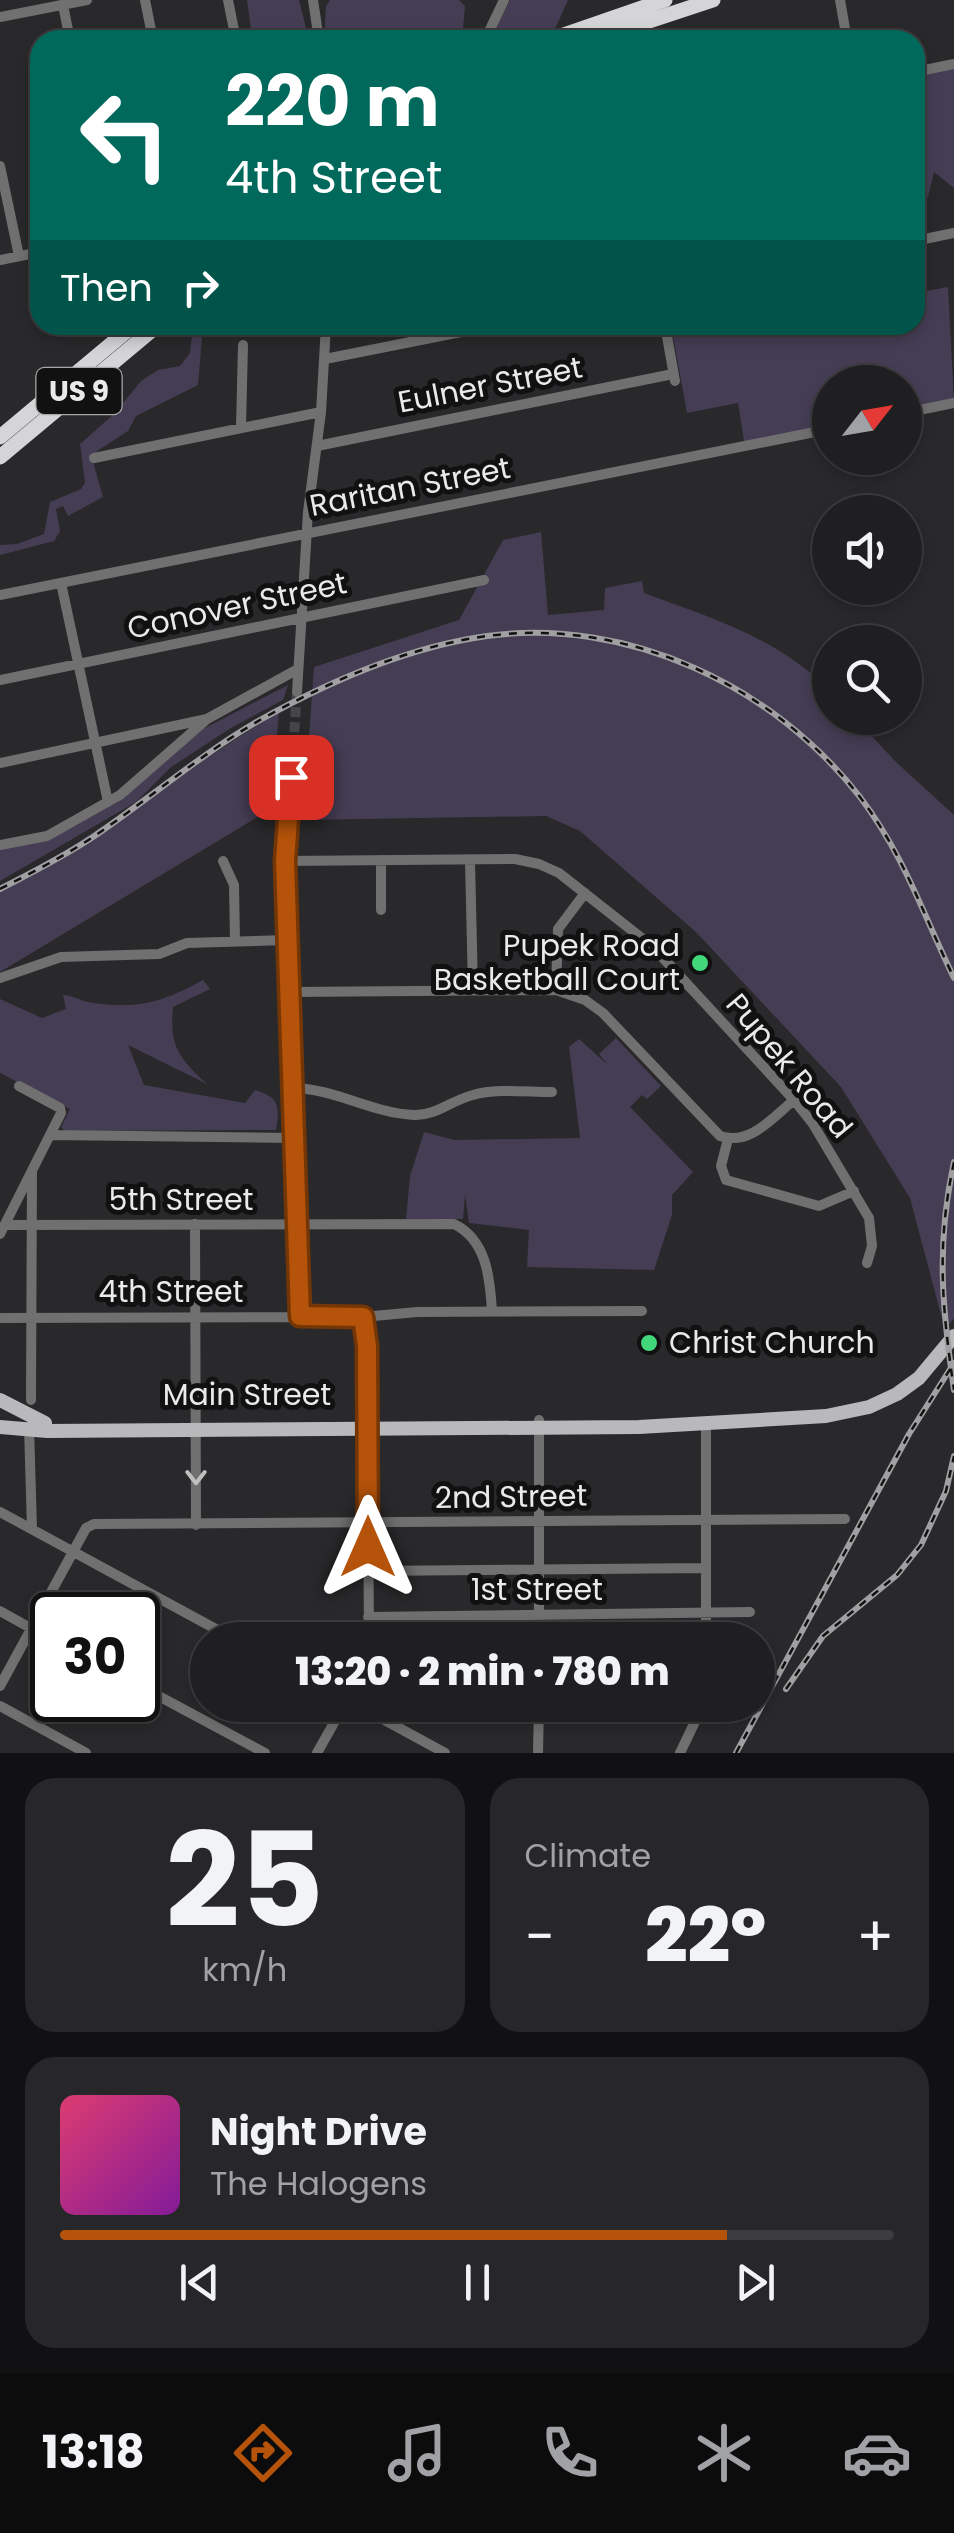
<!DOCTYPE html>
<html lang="en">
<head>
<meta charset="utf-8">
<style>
  body { margin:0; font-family:Poppins,sans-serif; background:#272729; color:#f1f3f6; height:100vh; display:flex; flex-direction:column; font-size:38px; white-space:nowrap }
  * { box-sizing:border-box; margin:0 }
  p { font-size:32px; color:#a1a2a5 }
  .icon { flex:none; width:55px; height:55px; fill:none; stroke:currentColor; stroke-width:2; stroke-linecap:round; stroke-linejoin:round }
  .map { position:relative; height:1753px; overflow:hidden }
  .details { display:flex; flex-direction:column; gap:25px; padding:25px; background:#111012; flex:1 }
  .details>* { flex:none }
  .top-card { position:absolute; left:30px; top:30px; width:895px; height:305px; border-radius:30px; box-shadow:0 5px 15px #0003,0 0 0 2px #3c3c3e; background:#00695c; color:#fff; overflow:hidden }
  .needle { width:65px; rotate:59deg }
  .controls { position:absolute; left:812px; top:365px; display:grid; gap:20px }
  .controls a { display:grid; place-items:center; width:110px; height:110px; border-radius:50%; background:#1f1e20; box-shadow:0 5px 15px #0003,0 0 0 2px #3c3c3e; font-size:50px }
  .speed { position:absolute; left:30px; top:1592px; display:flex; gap:20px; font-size:50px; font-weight:700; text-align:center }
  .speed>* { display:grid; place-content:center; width:130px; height:130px; border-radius:50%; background:#1f1e20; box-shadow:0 5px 15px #0003,0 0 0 2px #3c3c3e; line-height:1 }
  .speed .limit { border:5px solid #111; border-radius:15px; background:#fff; color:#111 }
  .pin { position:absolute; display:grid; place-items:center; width:85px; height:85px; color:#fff; margin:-42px; border-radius:20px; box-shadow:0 5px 15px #0006 }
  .me { position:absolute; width:110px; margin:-55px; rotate:0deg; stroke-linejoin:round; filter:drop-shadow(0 0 8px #0008) }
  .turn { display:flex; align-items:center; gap:35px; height:210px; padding:0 30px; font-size:45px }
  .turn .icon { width:130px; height:130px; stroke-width:2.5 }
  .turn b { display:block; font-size:70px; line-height:85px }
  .then { display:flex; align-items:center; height:95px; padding:0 30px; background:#0003; gap:20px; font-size:38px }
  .big { font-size:75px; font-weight:800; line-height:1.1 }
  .details .tile { flex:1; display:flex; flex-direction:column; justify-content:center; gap:15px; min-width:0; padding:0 35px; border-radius:30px; background:#272729 }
  .details .dial { align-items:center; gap:0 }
  .dial b { font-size:130px; line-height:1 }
  .song { display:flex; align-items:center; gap:30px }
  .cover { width:120px; height:120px; border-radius:15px; background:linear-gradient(135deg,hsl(340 70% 55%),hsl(290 70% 35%)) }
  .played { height:10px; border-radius:5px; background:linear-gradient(90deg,#b45309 80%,#3c3c3e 80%) }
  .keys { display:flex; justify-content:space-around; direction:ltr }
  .heat { display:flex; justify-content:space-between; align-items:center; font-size:55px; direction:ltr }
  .details .tiles { flex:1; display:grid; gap:25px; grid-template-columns:1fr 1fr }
  .tile:last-child { grid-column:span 2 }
  .trip { position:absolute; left:190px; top:1622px; width:585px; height:100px; border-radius:50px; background:#1f1e20; box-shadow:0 5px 15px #0003,0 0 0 2px #3c3c3e; font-weight:800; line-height:100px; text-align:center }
  .dock { display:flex; height:160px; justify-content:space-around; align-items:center; background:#0c0c0d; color:#a1a2a5 }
  .dock .icon { width:70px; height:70px }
  .dock .on { color:#b45309 }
  .dock b { font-size:45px; color:#f1f3f6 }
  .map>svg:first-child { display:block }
  .green { fill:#453d54 }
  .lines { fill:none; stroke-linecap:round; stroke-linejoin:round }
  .minor-tunnel { stroke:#464547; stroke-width:10; stroke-dasharray:10 5; stroke-linecap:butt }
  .minor { stroke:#707071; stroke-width:10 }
  .major { stroke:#b9b8ba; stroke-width:14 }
  .highway { stroke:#d5d4d7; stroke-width:15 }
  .rail-casing { stroke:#a09fa1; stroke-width:6 }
  .rail { stroke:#111112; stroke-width:2.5; stroke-dasharray:8; stroke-linecap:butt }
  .oneway { stroke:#bfbfc0 }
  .route-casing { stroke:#753606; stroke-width:25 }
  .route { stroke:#b45309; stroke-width:18 }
  .poi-dot { fill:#43d77b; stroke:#111112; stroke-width:4 }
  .labels { text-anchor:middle; stroke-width:10; stroke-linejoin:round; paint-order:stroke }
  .shield { fill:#111112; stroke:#a9a9aa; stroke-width:2.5 }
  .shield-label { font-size:28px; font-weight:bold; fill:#eaeaeb }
  .street-label { font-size:30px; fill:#eaeaeb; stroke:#111112 }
  .poi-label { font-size:30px; fill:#eaeaeb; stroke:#111112; text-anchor:end }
</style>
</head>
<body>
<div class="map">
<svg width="954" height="1753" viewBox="0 0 954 1753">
  <rect width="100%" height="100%" fill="#29282a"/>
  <path class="green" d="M247 0H299L309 40H281L279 31 252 36Z
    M330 0H459L465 6 463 28 480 35 477 40H324L326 6Z
    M510 0H568L556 27 527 40H490Z
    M954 64V188L934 172 928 197 915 204V72Z
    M948 287 954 403 905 413V382H830V429L745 447 738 403 687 413 671 325H688L690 334 716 325H915V293Z
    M193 325H203L198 385 136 416 128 431 97 451 92 458 103 497 68 516 63 506 56 509 60 531 54 541 0 555V545L17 544 44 534 50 502 81 489 85 483 80 444 115 413 141 381 158 370 180 366 190 353Z
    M541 532 548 615 604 610 605 588 642 581 644 593C709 617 781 639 830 691V718H855L896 762 954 815V1318L945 1330 910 1198 841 1087 696 932 580 831 546 816 303 820 314 667 459 620 503 540Z
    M288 685 283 700 231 728 171 767 136 802 0 881V849L65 831 118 802 203 729Z
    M279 711 271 809 0 972V889L17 882Z
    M203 980 210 989 173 1007C169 1046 179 1058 207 1084L128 1045 144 1085 245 1103 255 1090C279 1097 280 1106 276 1130L65 1131 61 1127 70 1109 0 1073V999L42 1018 66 1009 63 995C75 996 82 1002 94 1003 140 1009 163 1002 203 980Z
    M616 1038 661 1086 647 1099 642 1095 630 1107 693 1172 672 1195V1215L654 1270 527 1267 529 1230 469 1223 465 1195 463 1219H406L410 1176 424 1132 454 1140 580 1138 569 1047 579 1039 608 1065 599 1054Z"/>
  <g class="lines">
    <path class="minor-tunnel" d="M291 777 297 692"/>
    <path class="minor" d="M145 0 153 40
      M228 0 236 40
      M313 0 319 40
      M840 0 847 40
      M63 5 70 40
      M0 17 87 0
      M485 40 504 0
      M915 72 954 64
      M0 166 19 256
      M915 241 954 233
      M0 260 40 252
      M665 325 675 381
      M325 359 496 325
      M905 413 954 403
      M241 427 243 345
      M317 446 673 374
      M94 458 321 412
      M61 583 108 802
      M0 595 830 429
      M0 680 484 580
      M297 692 308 512 321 412 326 325
      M0 763 207 719 298 669
      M291 777 285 861 300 1316
      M0 845 47 836 120 795 206 720
      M381 860V910
      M223 861 234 885 235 941
      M285 861 515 859 539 864 559 873 653 947 794 1100 813 1124 869 1218 872 1246 867 1263
      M470 861 473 989
      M0 978 61 957 159 954 187 943 287 940
      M556 990 558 929 585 893
      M291 992 556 990 585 1000 603 1013 720 1136C750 1146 772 1118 794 1100
      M291 1088C334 1088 371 1113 414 1115 436 1116 452 1100 473 1095 496 1088 527 1092 552 1092
      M51 1135 294 1138
      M728 1139 721 1166 726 1180 819 1206 854 1191
      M195 1224 196 1525
      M5 1225 454 1224C487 1240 490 1279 492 1311
      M0 1234 61 1113 60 1108 19 1086
      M363 1317 367 1346 369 1640
      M0 1318 363 1317 417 1312 642 1311
      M31 1400 32 1170
      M539 1420V1640
      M706 1422V1640
      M29 1427 32 1529
      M0 1512 236 1640
      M368 1571 706 1568
      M0 1611 52 1640
      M368 1617 750 1612
      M138 1685 265 1753
      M0 1686 86 1528 94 1524 845 1519
      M357 1705 445 1753
      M0 1706 86 1753
      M317 1753 344 1705
      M538 1753 539 1705
      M680 1753 703 1705"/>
    <path class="major" d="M0 1400 45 1423
      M0 1427 47 1431 639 1427 826 1416 869 1407 897 1394 919 1378 954 1336"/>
    <path class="highway" d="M549 40 665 0
      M592 40 713 0
      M0 437 134 325
      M0 457 158 325"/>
    <defs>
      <path id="rail" d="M0 889C31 873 63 857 93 837 149 799 201 754 260 720 330 681 407 647 487 636 628 617 774 686 860 797 904 855 923 914 954 978
        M954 1162C936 1245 942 1307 954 1390
        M786 1689 823 1636 897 1575 921 1545 946 1491 954 1456
        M736 1753 909 1434 954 1363"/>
    </defs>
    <use href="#rail" class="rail-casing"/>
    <use href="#rail" class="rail"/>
  </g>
  <defs><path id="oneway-chevron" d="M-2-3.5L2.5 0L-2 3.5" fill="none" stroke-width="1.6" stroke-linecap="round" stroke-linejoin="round" transform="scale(2.5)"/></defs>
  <use class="oneway" href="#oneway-chevron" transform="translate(196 1477) rotate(90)"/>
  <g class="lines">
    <defs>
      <path id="route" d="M291 777 285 861 300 1316 363 1317 367 1346 368 1547"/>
    </defs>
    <use href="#route" class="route-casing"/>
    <use href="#route" class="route"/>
  </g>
  <g class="poi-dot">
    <circle cx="700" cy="963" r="10"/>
    <circle cx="649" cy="1343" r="10"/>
  </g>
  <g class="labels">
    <rect class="shield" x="36.5" y="368" width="85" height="46" rx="8"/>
    <g class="shield-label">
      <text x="79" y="401">US 9</text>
    </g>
    <g class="street-label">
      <text transform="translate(490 385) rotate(-11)" y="10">Eulner Street</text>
      <text transform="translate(410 487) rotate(-11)" y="10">Raritan Street</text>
      <text transform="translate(237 606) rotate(-12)" y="10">Conover Street</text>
      <text transform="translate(789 1066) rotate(50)" y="10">Pupek Road</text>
      <text x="181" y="1210">5th Street</text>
      <text x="171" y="1302">4th Street</text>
      <text x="247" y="1405">Main Street</text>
      <text transform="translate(511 1497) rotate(-1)" y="10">2nd Street</text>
      <text x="537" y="1600">1st Street</text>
    </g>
    <g class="poi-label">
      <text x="680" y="956">Pupek Road<tspan x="680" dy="34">Basketball Court</tspan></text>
      <text x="669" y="1353" text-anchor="start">Christ Church</text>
    </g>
  </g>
</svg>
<div class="controls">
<a><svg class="needle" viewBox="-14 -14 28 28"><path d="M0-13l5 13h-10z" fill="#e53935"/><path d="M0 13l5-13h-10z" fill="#a1a2a5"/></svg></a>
<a><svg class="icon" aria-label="sound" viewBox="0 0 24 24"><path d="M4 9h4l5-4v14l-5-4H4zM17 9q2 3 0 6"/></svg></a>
<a><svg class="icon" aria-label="search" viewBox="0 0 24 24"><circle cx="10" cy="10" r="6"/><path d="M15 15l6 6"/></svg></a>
</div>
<div class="speed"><div class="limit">30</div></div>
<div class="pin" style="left:291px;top:777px;background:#d93025"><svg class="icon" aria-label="arrive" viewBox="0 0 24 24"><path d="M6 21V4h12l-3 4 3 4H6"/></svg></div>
<svg class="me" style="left:368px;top:1547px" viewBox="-20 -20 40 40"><path d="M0-17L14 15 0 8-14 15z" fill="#b45309" stroke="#fff" stroke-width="4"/></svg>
<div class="trip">13:20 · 2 min · 780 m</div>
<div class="top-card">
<div class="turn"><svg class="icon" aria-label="left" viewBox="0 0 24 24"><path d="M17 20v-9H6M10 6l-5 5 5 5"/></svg><div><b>220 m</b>4th Street</div></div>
<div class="then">Then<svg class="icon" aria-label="right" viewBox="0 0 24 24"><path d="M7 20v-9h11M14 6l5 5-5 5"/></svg></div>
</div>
</div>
<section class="details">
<div class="tiles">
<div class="tile dial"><b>25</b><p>km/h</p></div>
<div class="tile"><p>Climate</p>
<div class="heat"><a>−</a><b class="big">22°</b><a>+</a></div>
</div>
<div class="tile">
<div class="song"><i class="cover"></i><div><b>Night Drive</b><p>The Halogens</p></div></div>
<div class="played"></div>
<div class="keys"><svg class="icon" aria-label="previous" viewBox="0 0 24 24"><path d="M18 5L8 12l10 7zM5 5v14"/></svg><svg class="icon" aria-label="pause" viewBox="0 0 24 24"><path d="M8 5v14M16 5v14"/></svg><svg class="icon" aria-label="next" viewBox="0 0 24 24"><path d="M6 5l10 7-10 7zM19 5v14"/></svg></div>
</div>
</div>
</section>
<nav class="dock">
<b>13:18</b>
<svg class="icon on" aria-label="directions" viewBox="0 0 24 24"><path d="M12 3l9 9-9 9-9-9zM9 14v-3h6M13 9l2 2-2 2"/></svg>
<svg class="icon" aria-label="music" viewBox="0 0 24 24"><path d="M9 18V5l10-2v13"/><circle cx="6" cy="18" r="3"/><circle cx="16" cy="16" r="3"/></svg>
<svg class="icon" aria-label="phone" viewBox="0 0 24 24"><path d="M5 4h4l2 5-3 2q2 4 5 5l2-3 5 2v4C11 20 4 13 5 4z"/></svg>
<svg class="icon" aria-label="climate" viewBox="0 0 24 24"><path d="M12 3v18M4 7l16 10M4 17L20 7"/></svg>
<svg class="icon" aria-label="car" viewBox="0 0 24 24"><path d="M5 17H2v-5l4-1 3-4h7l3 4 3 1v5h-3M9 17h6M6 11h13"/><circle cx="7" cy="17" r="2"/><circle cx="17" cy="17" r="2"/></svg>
</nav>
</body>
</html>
